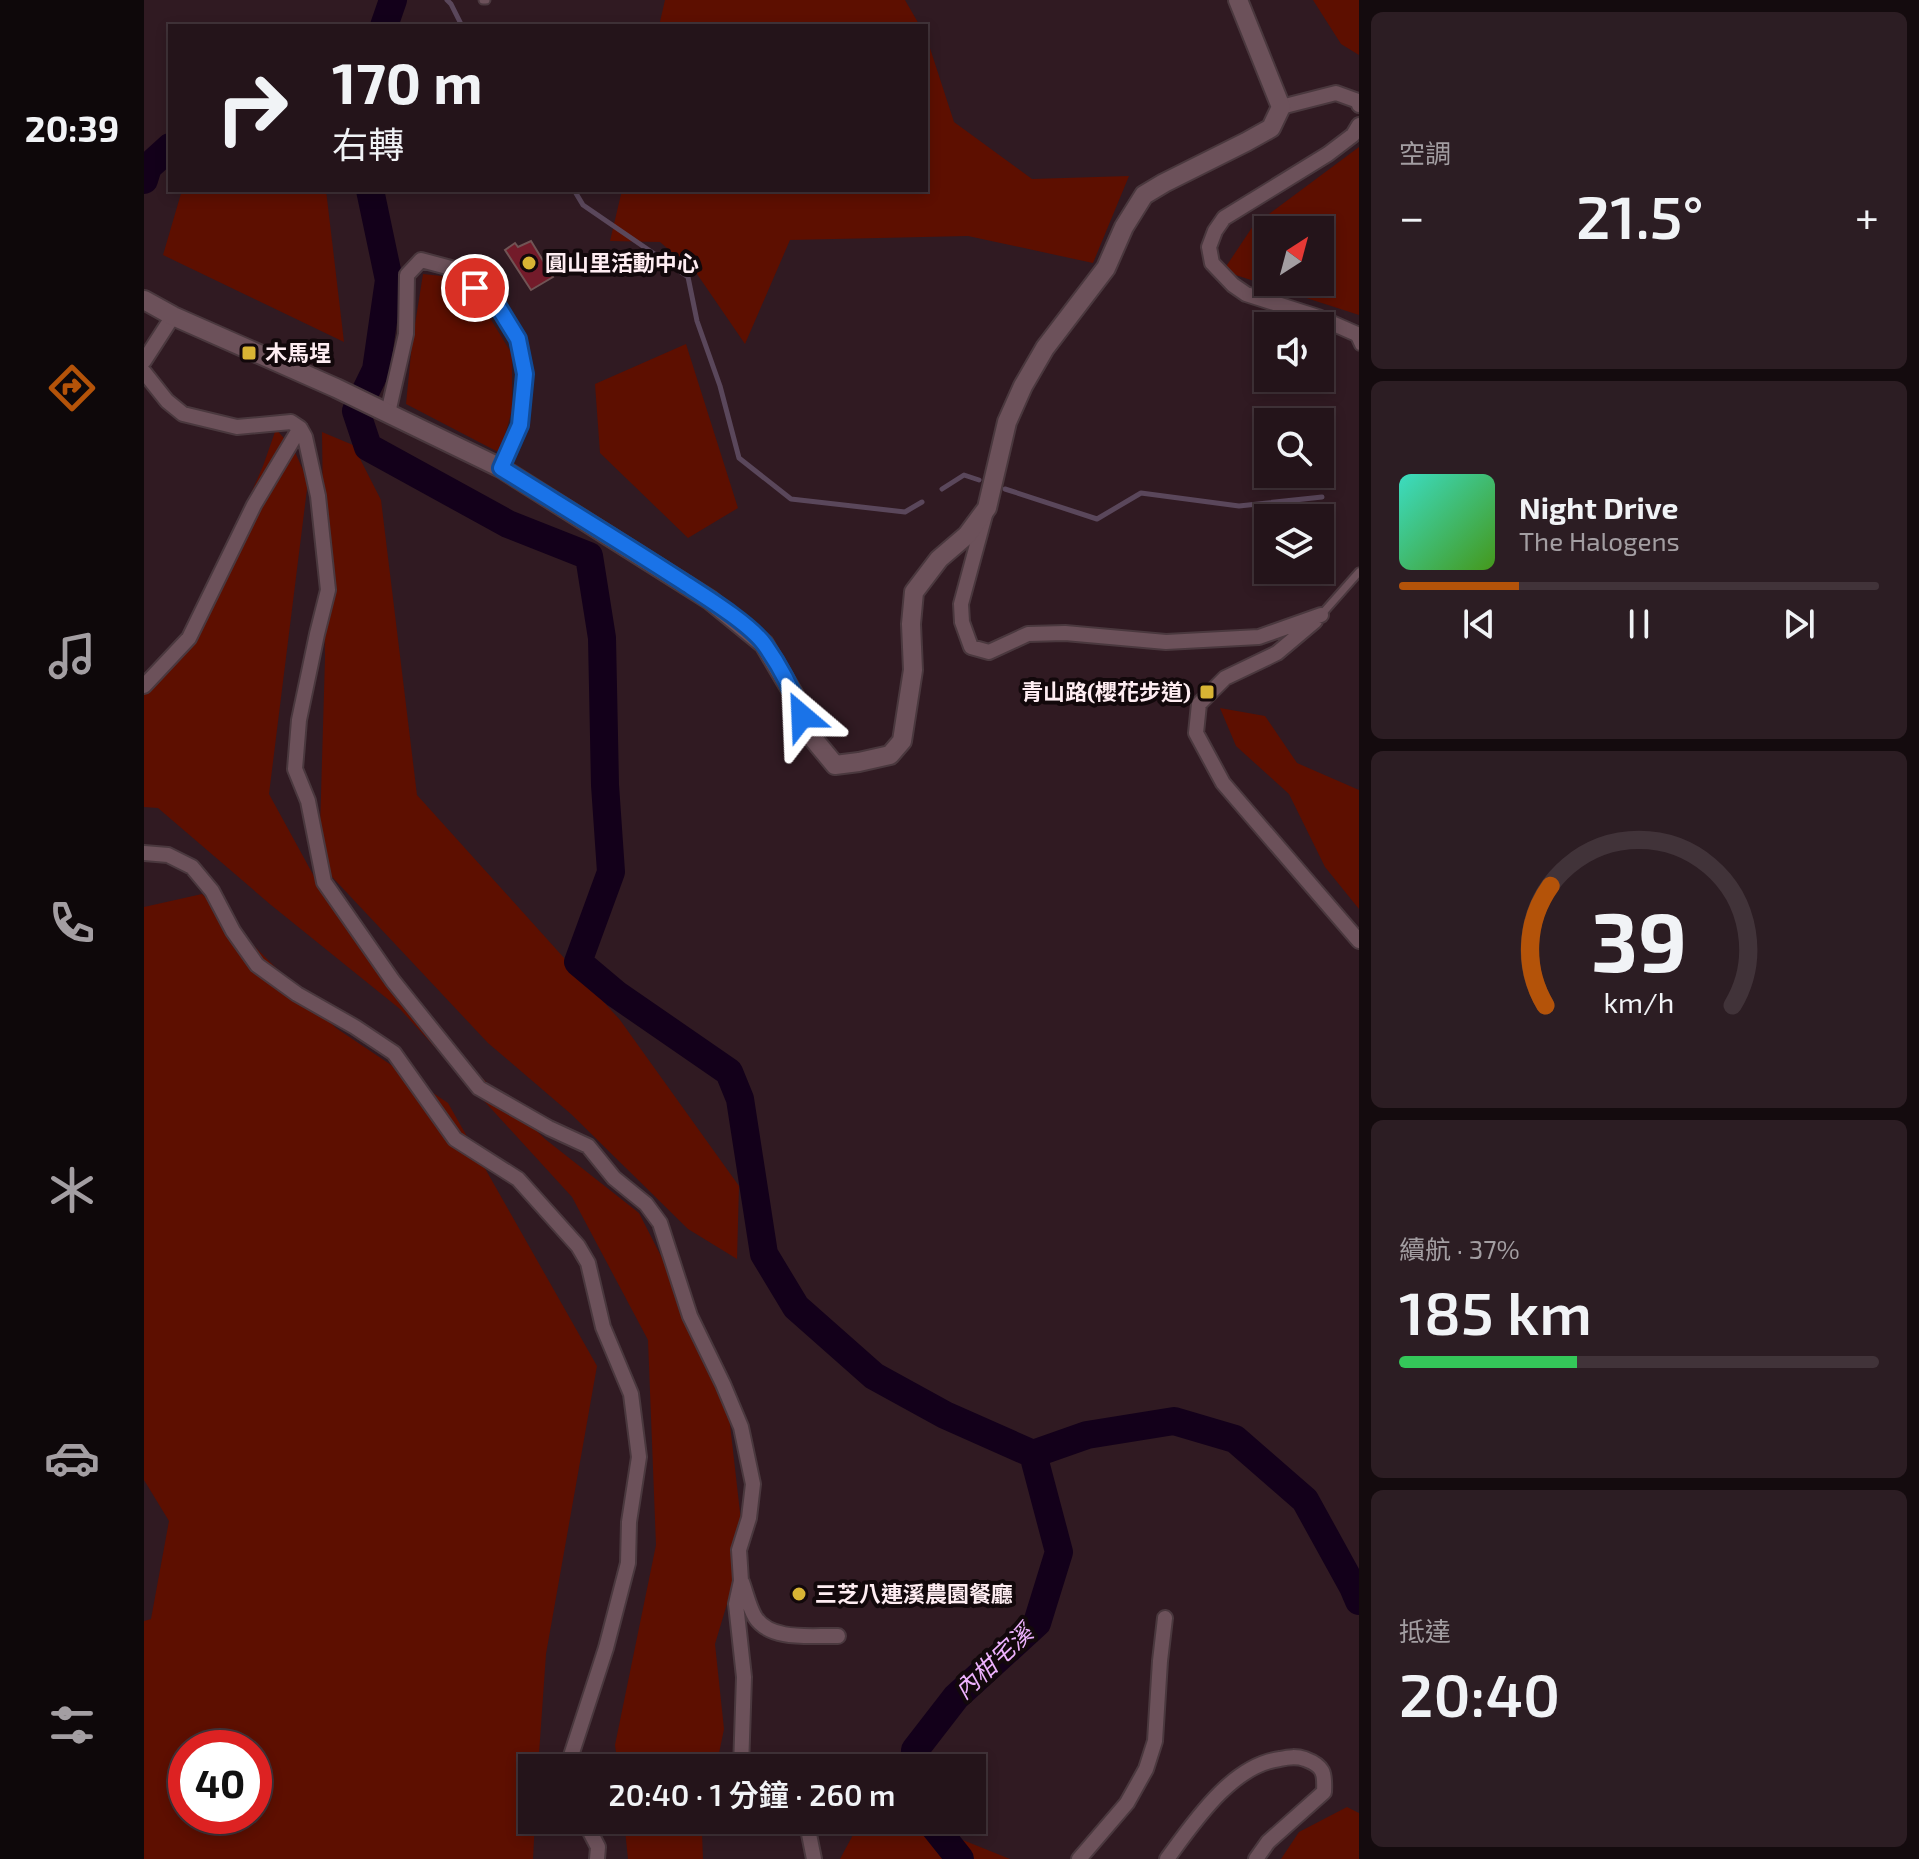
<!DOCTYPE html>
<html lang="zh-TW">
<head>
<meta charset="utf-8">
<style>
  body { margin:0; font-family:"Exo 2","Noto Sans TC",sans-serif; background:#2c1d23; color:#f1f3f6; height:100vh; display:flex; flex-direction:column; font-size:30px; white-space:nowrap }
  * { box-sizing:border-box; margin:0 }
  p { font-size:26px; color:#a39ea2 }
  .icon { flex:none; width:44px; height:44px; fill:none; stroke:currentColor; stroke-width:2; stroke-linecap:round; stroke-linejoin:round }
  .map { position:relative; flex:1; overflow:hidden }
  .sheet { display:flex; flex-direction:column; gap:12px; padding:12px; background:#140b0e; width:560px }
  .sheet>* { flex:none }
  .banner { position:absolute; left:24px; top:24px; width:760px; height:168px; border-radius:0px; box-shadow:0 4px 12px #0003,0 0 0 2px #413339; background:#24141a; color:#f1f3f6; overflow:hidden }
  .needle { width:52px; rotate:36deg }
  .controls { position:absolute; left:1110px; top:216px; display:grid; gap:16px }
  .controls a { display:grid; place-items:center; width:80px; height:80px; border-radius:0px; background:#24141a; box-shadow:0 4px 12px #0003,0 0 0 2px #413339; font-size:40px }
  .speed { position:absolute; left:24px; top:1730px; display:flex; gap:16px; font-size:40px; font-weight:700; text-align:center }
  .speed>* { display:grid; place-content:center; width:104px; height:104px; border-radius:50%; background:#24141a; box-shadow:0 4px 12px #0003,0 0 0 2px #413339; line-height:1 }
  .speed .limit { border:12px solid #d22; background:#fff; color:#111 }
  .pin { position:absolute; display:grid; place-items:center; width:68px; height:68px; color:#fff; margin:-34px; border:4px solid #fff; border-radius:50%; box-shadow:0 2px 8px #0007 }
  .me { position:absolute; width:88px; margin:-44px; rotate:334deg; stroke-linejoin:round; filter:drop-shadow(0 0 6px #0008) }
  .turn { display:flex; align-items:center; gap:28px; height:168px; padding:0 32px; font-size:36px }
  .turn .icon { width:104px; height:104px; stroke-width:2.5 }
  .turn b { display:block; font-size:56px; line-height:68px }
  .big { font-size:60px; font-weight:600; line-height:1.1 }
  .sheet .card { flex:1; display:flex; flex-direction:column; justify-content:center; gap:12px; min-width:0; padding:0 28px; border-radius:12px; background:#2c1d23 }
  .sheet .dial { align-items:center; gap:0 }
  .dial svg { height:208px; overflow:visible; fill:none; stroke:#413339; stroke-width:7; stroke-linecap:round; text-anchor:middle }
  .dial text { fill:#f1f3f6; stroke:none }
  .song { display:flex; align-items:center; gap:24px }
  .cover { width:96px; height:96px; border-radius:12px; background:linear-gradient(135deg,hsl(170 70% 55%),hsl(100 70% 35%)) }
  .played { height:8px; border-radius:4px; background:linear-gradient(90deg,#b45309 25%,#413339 25%) }
  .keys { display:flex; justify-content:space-around; direction:ltr }
  .heat { display:flex; justify-content:space-between; align-items:center; font-size:44px; direction:ltr }
  .charge { height:12px; border-radius:6px; background:linear-gradient(90deg,#34c759 37%,#413339 0) }
  .trip { position:absolute; left:374px; top:1754px; width:468px; height:80px; border-radius:0px; background:#24141a; box-shadow:0 4px 12px #0003,0 0 0 2px #413339; font-weight:600; line-height:80px; text-align:center }
  main { display:flex; flex:1; min-height:0 }
  .tabs { display:flex; flex-direction:column; width:144px; justify-content:space-around; align-items:center; background:#0e080a; color:#a39ea2 }
  .tabs .icon { width:56px; height:56px }
  .tabs .selected { color:#b45309 }
  .tabs b { font-size:36px; color:#f1f3f6 }
  .map>svg:first-child { display:block }
  .green { fill:#5d0f00; fill-rule:evenodd }
  .lines { fill:none; stroke-linecap:round; stroke-linejoin:round }
  .stream { stroke:#5a475b; stroke-width:5 }
  .river { stroke:#13001a; stroke-width:28 }
  .building { fill:#731b2a; stroke:#705455; stroke-width:2 }
  .service-casing { stroke:#4a383e; stroke-width:11 }
  .minor-casing { stroke:#4a383e; stroke-width:18 }
  .tertiary-casing { stroke:#4a383e; stroke-width:22 }
  .service { stroke:#6c515a; stroke-width:7 }
  .minor { stroke:#6c515a; stroke-width:14 }
  .tertiary { stroke:#6c515a; stroke-width:18 }
  .route-casing { stroke:#114b97; stroke-width:20 }
  .route { stroke:#1a73e8; stroke-width:14 }
  .poi-dot { fill:#d8b434; stroke:#12080b; stroke-width:3 }
  .labels { text-anchor:middle; stroke-width:8; stroke-linejoin:round; paint-order:stroke }
  .poi-label { font-size:22px; font-weight:bold; fill:#feedf2; stroke:#12080b; text-anchor:start }
  .water-label { font-size:24px; font-style:italic; fill:#eeb2fe; stroke:#12080b }
</style>
</head>
<body>
<main>
<nav class="tabs">
<b>20:39</b>
<svg class="icon selected" aria-label="directions" viewBox="0 0 24 24"><path d="M12 3l9 9-9 9-9-9zM9 14v-3h6M13 9l2 2-2 2"/></svg>
<svg class="icon" aria-label="music" viewBox="0 0 24 24"><path d="M9 18V5l10-2v13"/><circle cx="6" cy="18" r="3"/><circle cx="16" cy="16" r="3"/></svg>
<svg class="icon" aria-label="phone" viewBox="0 0 24 24"><path d="M5 4h4l2 5-3 2q2 4 5 5l2-3 5 2v4C11 20 4 13 5 4z"/></svg>
<svg class="icon" aria-label="climate" viewBox="0 0 24 24"><path d="M12 3v18M4 7l16 10M4 17L20 7"/></svg>
<svg class="icon" aria-label="car" viewBox="0 0 24 24"><path d="M5 17H2v-5l4-1 3-4h7l3 4 3 1v5h-3M9 17h6M6 11h13"/><circle cx="7" cy="17" r="2"/><circle cx="17" cy="17" r="2"/></svg>
<svg class="icon" aria-label="filters" viewBox="0 0 24 24"><path d="M4 7h16M4 17h16"/><circle cx="9" cy="7" r="2"/><circle cx="15" cy="17" r="2"/></svg>
</nav>
<div class="map">
<svg width="1215" height="1859" viewBox="0 0 1215 1859">
  <rect width="100%" height="100%" fill="#301a22"/>
  <path class="green" d="M521 0H761L776 26H515Z
    M1169 0H1215V55L1197 44Z
    M782 36 810 122 888 179 985 176 949 263 824 236 646 240 601 344 553 274 516 242 466 241 478 190H782Z
    M1215 147V315L1079 271 1109 226ZM1124 230H1176V282H1124Z
    M38 190H182L200 342 19 255Z
    M279 274 298 276 341 310 368 354V410L356 453 262 404 268 343Z
    M542 344 594 508 544 538 456 453 451 384Z
    M132 429 150 450 164 481 125 794 178 891 248 990 401 1139 495 1213 581 1381 600 1547 571 1644 580 1729 572 1768H474L471 1745 512 1545 504 1340 428 1197 256 1009 127 905 14 808 0 807V682L56 619 69 580 119 466Z
    M178 432 209 445 237 500 273 795 476 1020 595 1186 593 1259 544 1229 427 1114 344 1043 175 863 181 658Z
    M1076 708 1121 716 1153 763 1215 790V909L1181 867 1145 794 1092 746Z
    M58 894 192 1028 304 1103 453 1366 402 1654 394 1768H388V1820H391L389 1859H0V1621L7 1619 25 1521 0 1480V907ZM42 1748H110V1816H42Z
    M1203 1807 1215 1813V1859H1137L1155 1832Z
    M480 1820H561L558 1833 559 1859H484Z
    M717 1820H769L866 1859H696Z"/>
  <g class="lines">
    <path class="stream" d="M303 0 307 4 318 26
      M430 190 439 205 544 277 553 321 576 386 595 458 647 499 761 512 778 502
      M798 489 820 475 835 480
      M861 489 953 519 997 493 1095 506 1178 497"/>
    <path class="river" d="M240 26 249 0
      M0 180 4 167 26 147
      M226 190 245 280 232 370 212 411 224 447 364 524 445 556 458 638 461 785 467 872 434 962 472 994 585 1072 596 1099 620 1254 652 1307 730 1376 801 1415 889 1454 943 1435 1030 1421 1091 1439 1161 1500 1209 1587 1215 1601
      M770 1768 771 1750 812 1697 893 1623 915 1552 889 1454
      M785 1820 816 1859"/>
  </g>
  <path class="building" d="M387 241 409 277 387 290 361 250 371 243 374 247Z"/>
  <g class="lines">
    <defs>
      <path id="service" d="M339 0H342
        M1209 333 1215 346
        M1177 615 1215 572"/>
      <path id="minor" d="M1137 107 1192 93 1214 101 1215 105
        M1215 125 1209 135 1184 154 1080 218 1071 231 1065 247 1068 263 1089 285 1102 294 1174 317 1215 335
        M0 361 29 316
        M0 372 23 401 39 414 93 427 147 422 156 428 161 437 174 496 184 590 173 634 155 720 151 769 164 801 180 882 249 981 335 1088 405 1128 444 1146 470 1178 502 1204 516 1223 546 1316 579 1384 597 1427 609 1484 605 1518 595 1550 597 1581 592 1604 600 1677 597 1768
        M244 413 262 334 263 275 277 260 307 268 355 308 374 339 381 374 376 425 357 468
        M841 515 817 604 818 622 827 647 845 652 884 634 921 633 1022 642 1115 637 1177 615
        M1171 621 1133 653 1081 678 1055 704 1052 733 1079 783 1215 941
        M0 686 45 638 110 505 156 428
        M0 853 24 855 48 867 68 891 89 931 113 965 153 994 211 1027 250 1053 311 1139 374 1179 434 1246 444 1263 459 1327 487 1394 495 1457 485 1522 484 1563 462 1648 423 1768
        M598 1582C602 1593 605 1607 611 1617 627 1642 669 1635 694 1636
        M440 1820 454 1847 453 1859
        M660 1820 663 1824 670 1859
        M935 1859 983 1803 1002 1769 1011 1741 1016 1661 1021 1618
        M1023 1859C1050 1822 1088 1765 1136 1759 1145 1757 1152 1756 1161 1759 1180 1766 1181 1773 1180 1792L1124 1842 1112 1859"/>
      <path id="tertiary" d="M0 300 29 316 192 388 357 468 566 600 620 644 650 695 667 736 691 765 715 762 746 755 758 741 769 670 767 624 770 592 795 559 823 535 843 508 863 422 879 386 901 348 962 268 980 227 1000 195 1020 183 1102 142 1127 128 1137 107 1094 0"/>
    </defs>
    <use href="#service" class="service-casing"/>
    <use href="#minor" class="minor-casing"/>
    <use href="#tertiary" class="tertiary-casing"/>
    <use href="#service" class="service"/>
    <use href="#minor" class="minor"/>
    <use href="#tertiary" class="tertiary"/>
  </g>
  <g class="lines">
    <defs>
      <path id="route" d="M331 288 355 308 374 339 381 374 376 425 357 468C418 506 479 543 539 582 562 597 606 624 621 645 636 666 649 692 658 716"/>
    </defs>
    <use href="#route" class="route-casing"/>
    <use href="#route" class="route"/>
  </g>
  <g class="poi-dot">
    <circle cx="385" cy="263" r="8"/>
    <rect x="97" y="345" width="16" height="16" rx="4"/>
    <rect x="1055" y="684" width="16" height="16" rx="4"/>
    <circle cx="655" cy="1594" r="8"/>
  </g>
  <g class="labels">
    <g class="poi-label">
      <text x="401" y="271">圓山里活動中心</text>
      <text x="121" y="361">木馬埕</text>
      <text x="1047" y="700" text-anchor="end">青山路(櫻花步道)</text>
      <text x="671" y="1602">三芝八連溪農園餐廳</text>
    </g>
    <g class="water-label">
      <text transform="translate(850 1662) rotate(-43)" y="8">內柑宅溪</text>
    </g>
  </g>
</svg>
<div class="controls">
<a><svg class="needle" viewBox="-14 -14 28 28"><path d="M0-13l5 13h-10z" fill="#e53935"/><path d="M0 13l5-13h-10z" fill="#a39ea2"/></svg></a>
<a><svg class="icon" aria-label="sound" viewBox="0 0 24 24"><path d="M4 9h4l5-4v14l-5-4H4zM17 9q2 3 0 6"/></svg></a>
<a><svg class="icon" aria-label="search" viewBox="0 0 24 24"><circle cx="10" cy="10" r="6"/><path d="M15 15l6 6"/></svg></a>
<a><svg class="icon" aria-label="layers" viewBox="0 0 24 24"><path d="M12 4l9 5-9 5-9-5zM3 14l9 5 9-5"/></svg></a>
</div>
<div class="speed"><div class="limit">40</div></div>
<div class="pin" style="left:331px;top:288px;background:#d93025"><svg class="icon" aria-label="arrive" viewBox="0 0 24 24"><path d="M6 21V4h12l-3 4 3 4H6"/></svg></div>
<svg class="me" style="left:658px;top:716px" viewBox="-20 -20 40 40"><path d="M0-17L14 15 0 8-14 15z" fill="#1a73e8" stroke="#fff" stroke-width="4"/></svg>
<div class="trip">20:40 · 1 分鐘 · 260 m</div>
<div class="banner">
<div class="turn"><svg class="icon" aria-label="right" viewBox="0 0 24 24"><path d="M7 20v-9h11M14 6l5 5-5 5"/></svg><div><b>170 m</b>右轉</div></div>
</div>
</div>
<section class="sheet">
<div class="card"><p>空調</p>
<div class="heat"><a>−</a><b class="big">21.5°</b><a>+</a></div>
</div>
<div class="card">
<div class="song"><i class="cover"></i><div><b>Night Drive</b><p>The Halogens</p></div></div>
<div class="played"></div>
<div class="keys"><svg class="icon" aria-label="previous" viewBox="0 0 24 24"><path d="M18 5L8 12l10 7zM5 5v14"/></svg><svg class="icon" aria-label="pause" viewBox="0 0 24 24"><path d="M8 5v14M16 5v14"/></svg><svg class="icon" aria-label="next" viewBox="0 0 24 24"><path d="M6 5l10 7-10 7zM19 5v14"/></svg></div>
</div>
<div class="card dial"><svg viewBox="0 0 100 80">
<path d="M14 69A42 42 0 1 1 86 69"/>
<path d="M14 69A42 42 0 0 1 16 23" stroke="#b45309"/>
<text x="50" y="56" font-size="32" font-weight="700">39</text>
<text x="50" y="72" font-size="11">km/h</text>
</svg></div>
<div class="card"><p>續航 · 37%</p><b class="big">185 km</b><div class="charge"></div></div>
<div class="card"><p>抵達</p><b class="big">20:40</b></div>
</section>
</main>
</body>
</html>
